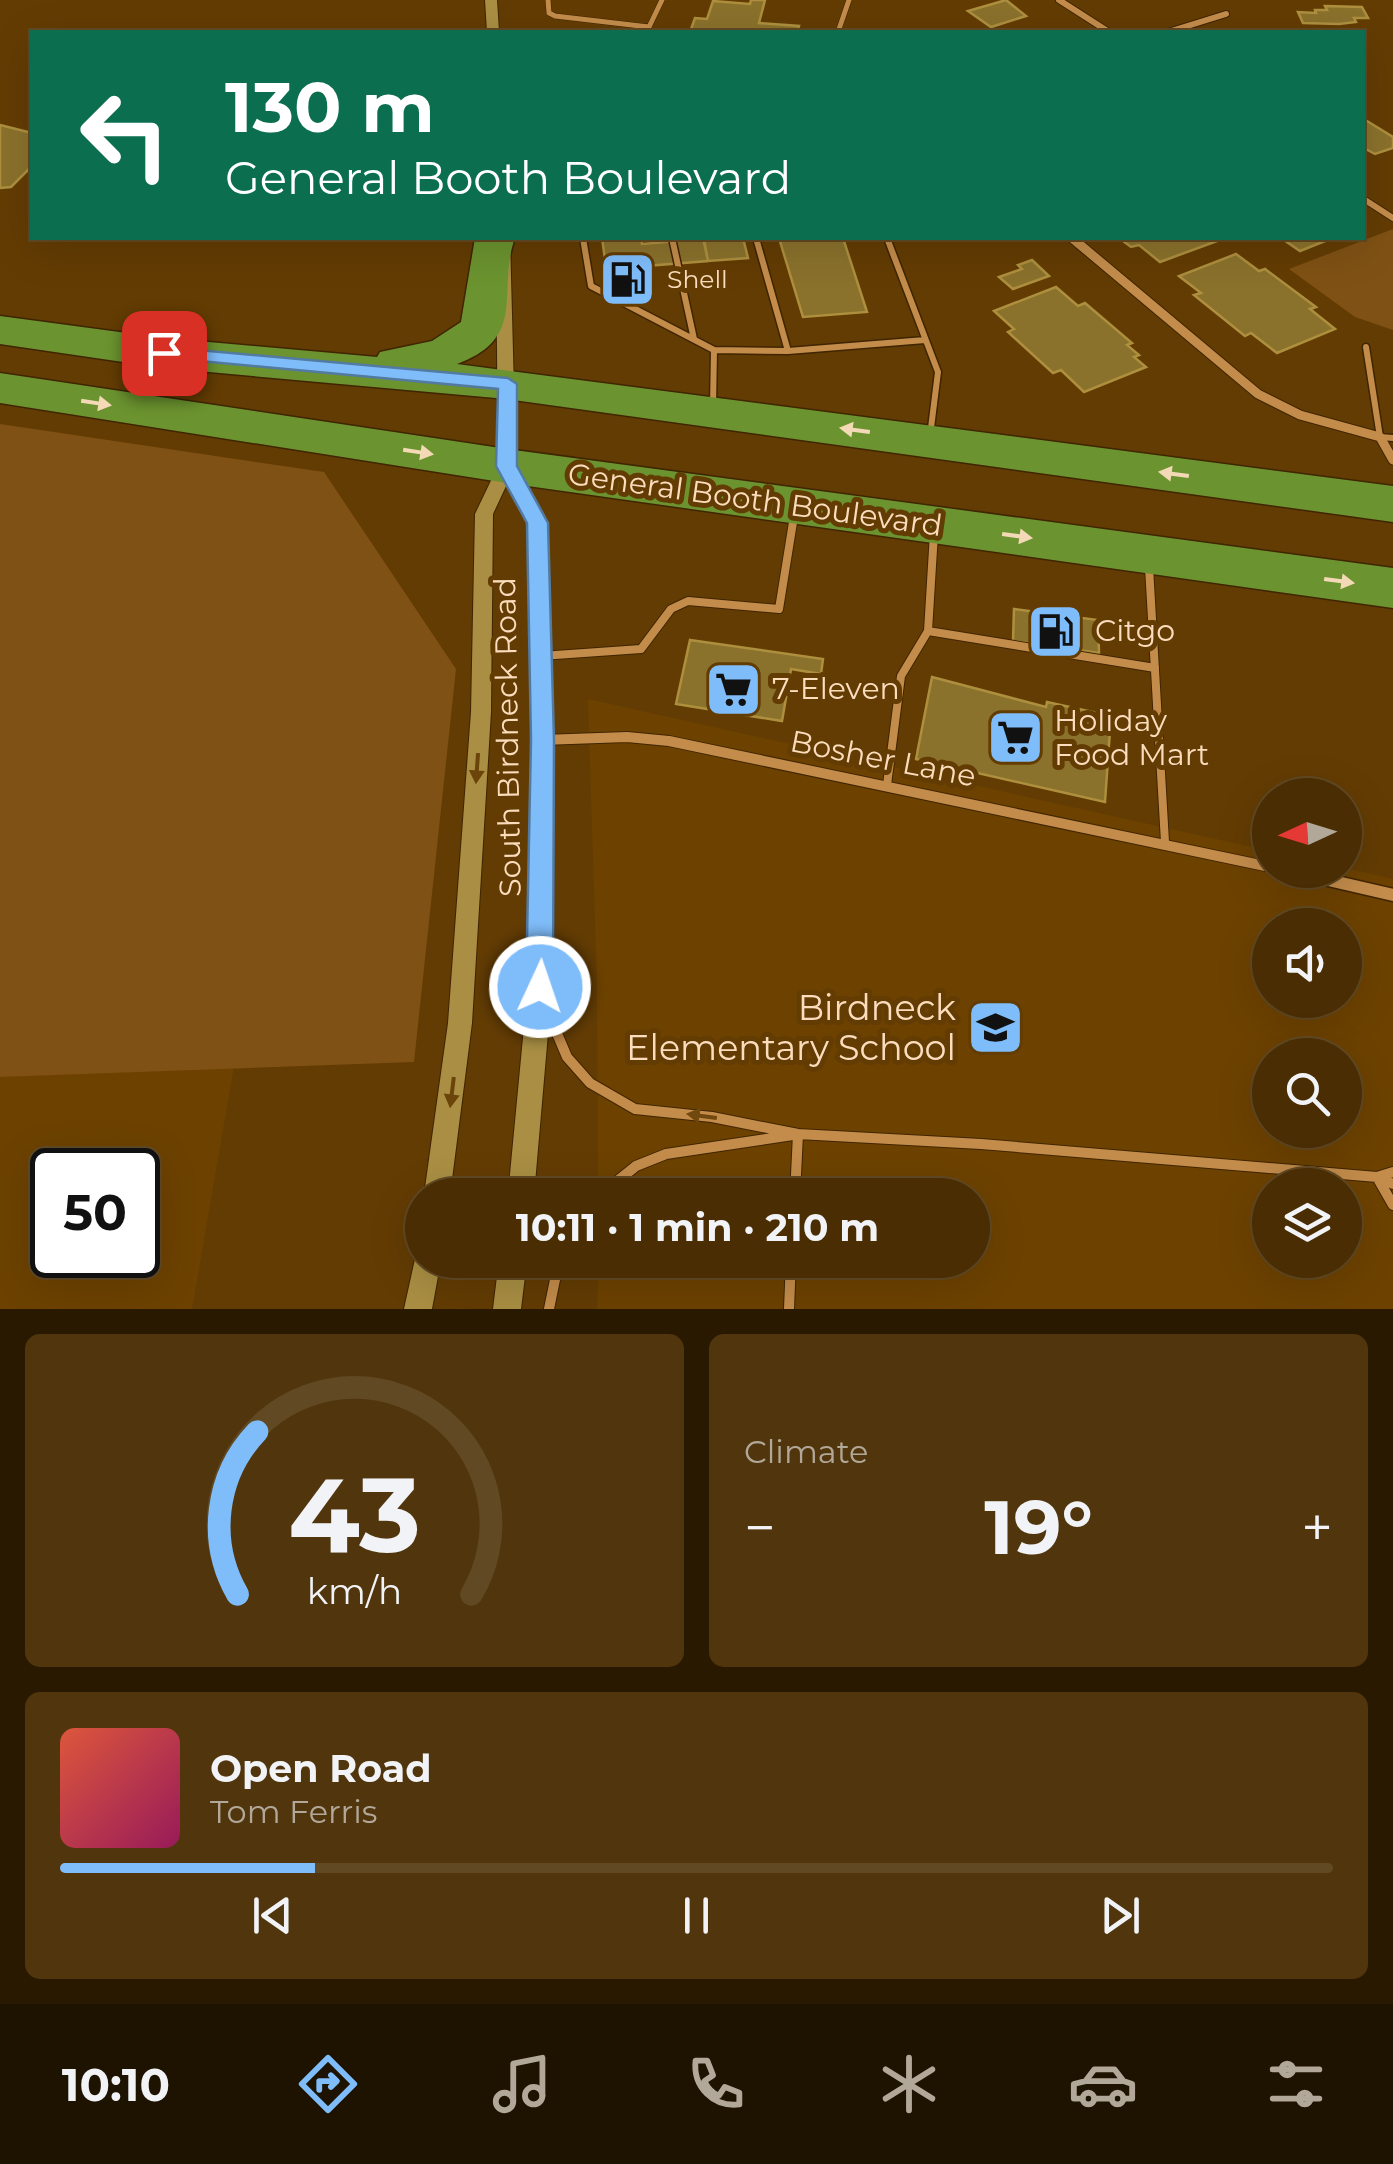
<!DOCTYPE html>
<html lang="en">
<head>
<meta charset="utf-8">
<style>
  body { margin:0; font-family:Montserrat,sans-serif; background:#51350c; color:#f1f3f6; height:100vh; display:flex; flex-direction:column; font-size:38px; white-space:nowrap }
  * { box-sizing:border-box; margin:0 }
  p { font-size:32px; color:#b2a899 }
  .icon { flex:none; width:55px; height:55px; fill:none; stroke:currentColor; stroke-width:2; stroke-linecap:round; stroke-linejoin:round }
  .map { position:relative; height:1309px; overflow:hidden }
  .side { display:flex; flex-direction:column; gap:25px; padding:25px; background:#291901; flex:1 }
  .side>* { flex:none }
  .top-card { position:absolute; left:30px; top:30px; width:1335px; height:210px; border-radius:0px; box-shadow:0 10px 40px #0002,0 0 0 2px #614924; background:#0b6e4f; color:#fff; overflow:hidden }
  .needle { width:65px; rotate:266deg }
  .buttons { position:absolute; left:1252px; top:778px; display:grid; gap:20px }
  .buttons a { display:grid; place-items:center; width:110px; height:110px; border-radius:50%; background:#4a2d02; box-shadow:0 10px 40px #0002,0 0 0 2px #614924; font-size:50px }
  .speed { position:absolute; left:30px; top:1148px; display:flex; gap:20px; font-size:50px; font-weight:700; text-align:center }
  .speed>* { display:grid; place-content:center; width:130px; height:130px; border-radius:50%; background:#4a2d02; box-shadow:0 10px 40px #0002,0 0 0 2px #614924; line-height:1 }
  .speed .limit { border:5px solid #111; border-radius:15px; background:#fff; color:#111 }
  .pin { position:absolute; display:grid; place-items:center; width:85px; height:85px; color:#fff; margin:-42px; border-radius:20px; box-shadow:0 5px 15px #0006 }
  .me { position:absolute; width:110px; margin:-55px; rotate:3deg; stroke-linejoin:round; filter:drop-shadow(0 0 8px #0008) }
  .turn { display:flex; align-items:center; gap:35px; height:210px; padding:0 30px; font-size:45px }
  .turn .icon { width:130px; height:130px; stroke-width:2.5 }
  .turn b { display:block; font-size:70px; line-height:85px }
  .big { font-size:75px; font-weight:700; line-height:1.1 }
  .side .card { flex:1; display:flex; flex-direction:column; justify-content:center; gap:15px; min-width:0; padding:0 35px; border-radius:15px; background:#51350c }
  .side .dial { align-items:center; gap:0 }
  .dial svg { height:260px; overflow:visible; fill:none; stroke:#614924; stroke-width:7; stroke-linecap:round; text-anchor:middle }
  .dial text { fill:#f1f3f6; stroke:none }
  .song { display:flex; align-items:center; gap:30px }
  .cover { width:120px; height:120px; border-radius:15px; background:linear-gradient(135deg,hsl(10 70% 55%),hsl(330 70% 35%)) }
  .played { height:10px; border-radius:5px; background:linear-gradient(90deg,#7fbdfa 20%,#614924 20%) }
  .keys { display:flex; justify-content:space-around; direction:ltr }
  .heat { display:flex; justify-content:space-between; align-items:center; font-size:55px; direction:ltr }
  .side .tiles { flex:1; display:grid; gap:25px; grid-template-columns:1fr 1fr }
  .card:last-child { grid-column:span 2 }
  .trip { position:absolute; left:405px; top:1178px; width:585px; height:100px; border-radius:50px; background:#4a2d02; box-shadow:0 10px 40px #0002,0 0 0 2px #614924; font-weight:700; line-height:100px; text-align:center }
  .tab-bar { display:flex; height:160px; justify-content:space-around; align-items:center; background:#1e1201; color:#b2a899 }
  .tab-bar .icon { width:70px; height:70px }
  .tab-bar .selected { color:#7fbdfa }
  .tab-bar b { font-size:45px; color:#f1f3f6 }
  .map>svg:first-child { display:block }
  .built { fill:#6d4200; fill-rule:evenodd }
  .green { fill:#7f5114 }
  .building { fill:#8a712c; stroke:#ad8f3e; stroke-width:2.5 }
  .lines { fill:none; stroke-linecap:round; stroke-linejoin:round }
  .lane-far3-casing { stroke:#402501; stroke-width:6 }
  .lane-far2-casing { stroke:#402501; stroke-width:9 }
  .lane-far1-casing { stroke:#402501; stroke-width:10 }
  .lane-casing { stroke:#402501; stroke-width:12 }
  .street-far3-casing { stroke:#402501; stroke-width:8 }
  .street-far2-casing { stroke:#402501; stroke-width:11 }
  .street-far1-casing { stroke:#402501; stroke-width:12 }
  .street-casing { stroke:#402501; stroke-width:15 }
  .secondary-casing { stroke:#402501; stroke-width:2 }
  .highway-casing { stroke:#402501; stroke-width:3 }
  .lane-far3 { stroke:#c38c4b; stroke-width:5 }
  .lane-far2 { stroke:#c38c4b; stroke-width:6 }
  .lane-far1 { stroke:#c38c4b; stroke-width:8 }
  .lane { stroke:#c38c4b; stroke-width:10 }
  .street-far3 { stroke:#c38c4b; stroke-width:6 }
  .street-far2 { stroke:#c38c4b; stroke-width:9 }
  .street-far1 { stroke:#c38c4b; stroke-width:10 }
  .street { stroke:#c38c4b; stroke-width:12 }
  .secondary { fill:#a98e43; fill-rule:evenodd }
  .highway { fill:#6b932f; fill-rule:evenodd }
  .oneway { fill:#f4d9b7 }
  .oneway2 { fill:#6a4409 }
  .oneway3 { fill:#71480e }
  .route { fill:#7fbdfa; stroke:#537ba2; stroke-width:2.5 }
  .labels { text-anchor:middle; stroke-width:10; stroke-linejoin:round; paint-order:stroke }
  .far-poi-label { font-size:25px; fill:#fbddbe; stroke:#633c03; text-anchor:start }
  .street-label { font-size:30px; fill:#fbddbe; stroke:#633c03 }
  .poi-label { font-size:30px; fill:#fbddbe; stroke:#633c03; text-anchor:start }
  .near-poi-label { font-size:35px; fill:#fbddbe; stroke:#633c03; text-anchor:end }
</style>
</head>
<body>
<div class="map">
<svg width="1393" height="1309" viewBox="0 0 1393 1309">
  <rect width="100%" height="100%" fill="#633c03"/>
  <path class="built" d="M588 699 1270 851V870L1345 868 1393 879V1309H597L599 1260H972V1195H598L597 986ZM1270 925H1345V1000H1270ZM1270 1055H1345V1130H1270ZM1270 1185H1345V1260H1270Z
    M234 1066 192 1309H0V1077ZM52 1170H138V1255H52Z"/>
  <path class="green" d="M1393 229V330L1355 317 1289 269Z
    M0 424 324 472 456 669 414 1062 0 1077Z"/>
  <path class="building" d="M751 0H765L759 23 799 26 797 32H690L695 18 707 19 713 1 750 4Z
    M1006 0 1026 16 991 27 968 11Z
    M1325 6 1362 7 1368 18H1354L1356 22 1339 24 1303 23 1298 12 1316 13 1315 10H1327Z
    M1367 121 1393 137V148L1375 154 1362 147V122Z
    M0 125 32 133V166L11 187 0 188Z
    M602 238H641L642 244 704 239 708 261 646 266 651 291 610 295Z
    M703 238H743L748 258 708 261Z
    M779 238H843L867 312 803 317Z
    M1119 238H1213L1217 241 1160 262 1139 245 1131 247Z
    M1281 238H1327L1330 239 1300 251Z
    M1236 254 1259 271 1265 269 1316 307 1310 309 1335 329 1277 353 1251 333 1245 336 1194 295 1201 293 1179 276Z
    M1032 260 1049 276 1013 289 999 277 1022 269 1018 265Z
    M1056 287 1078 306 1085 303 1132 343 1127 345 1139 355 1134 357 1146 367 1084 392 1061 370 1053 373 1008 332 1014 329 994 311Z
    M1014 609 1098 620 1099 653 1013 641Z
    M690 640 823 659 821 674 791 669 782 721 676 704Z
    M932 677 1046 707 1047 702 1111 716 1105 802 916 759Z"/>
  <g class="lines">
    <defs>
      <path id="lane-far3" d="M548 0 549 13 555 16 649 27 662 0
        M838 32 849 0"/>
      <path id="lane-far2" d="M583 238 591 286 714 350 713 406
        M672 238 694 339
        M756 238 788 351
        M887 238 938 372 930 436
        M1366 347 1380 437 1393 438
        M714 350 788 351 925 340"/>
      <path id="lane-far1" d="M1149 567 1165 842
        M928 631 1155 668
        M541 656 641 649 671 609 688 601 779 609 794 516
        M887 785 901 676 928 631 934 533"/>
      <path id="lane" d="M547 1010 567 1057 590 1083 635 1109 712 1117 798 1134 981 1144 1377 1177 1393 1184
        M1377 1177 1393 1205
        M1377 1177 1393 1172
        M600 1195 636 1166 666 1154 793 1135
        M795 1195 798 1134
        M549 1309 559 1260
        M789 1309 791 1260"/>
      <path id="street-far3" d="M1059 0 1109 32
        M1168 32 1226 14
        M1362 198 1393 218"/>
      <path id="street-far2" d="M1072 238 1258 394 1300 415 1380 437 1393 460"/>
      <path id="street-far1" d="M542 740 627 737 669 741 1270 867"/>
      <path id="street" d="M1285 870 1393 895"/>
      <path id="secondary" d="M485 0H497L499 32H487Z
        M496 238H510L516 466 546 523 553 740 554 964 534 1195H508L530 964 531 740 528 523 507 484 493 514 491 712 472 1023 450 1195H424L448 1023 471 712 475 514 498 466Z
        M422 1248V1260H441L432 1309H404L417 1250Z
        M499 1260H527L521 1309H493Z"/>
      <path id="highway" d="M475 238H515C496 290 529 338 457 364L1393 486V522L507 399 164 368 0 344V316L164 338 377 357 380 352 432 341 461 322Z
        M0 373 507 449 1393 568V608L507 483 0 403Z"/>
    </defs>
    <use href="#lane-far3" class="lane-far3-casing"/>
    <use href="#lane-far2" class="lane-far2-casing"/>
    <use href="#lane-far1" class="lane-far1-casing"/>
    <use href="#lane" class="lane-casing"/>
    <use href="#street-far3" class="street-far3-casing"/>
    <use href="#street-far2" class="street-far2-casing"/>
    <use href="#street-far1" class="street-far1-casing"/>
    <use href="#street" class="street-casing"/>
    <use href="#secondary" class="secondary-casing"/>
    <use href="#highway" class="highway-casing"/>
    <use href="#lane-far3" class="lane-far3"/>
    <use href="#lane-far2" class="lane-far2"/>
    <use href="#lane-far1" class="lane-far1"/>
    <use href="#lane" class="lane"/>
    <use href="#street-far3" class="street-far3"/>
    <use href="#street-far2" class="street-far2"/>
    <use href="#street-far1" class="street-far1"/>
    <use href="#street" class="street"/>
    <use href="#secondary" class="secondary"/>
    <use href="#highway" class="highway"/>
  </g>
  <defs><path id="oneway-solid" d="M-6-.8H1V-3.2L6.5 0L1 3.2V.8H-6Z" transform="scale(2.5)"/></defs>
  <g class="oneway">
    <use href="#oneway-solid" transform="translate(96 403) rotate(9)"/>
    <use href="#oneway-solid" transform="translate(855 430) rotate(-172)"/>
    <use href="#oneway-solid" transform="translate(418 452) rotate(9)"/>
    <use href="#oneway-solid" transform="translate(1174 474) rotate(-172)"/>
    <use href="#oneway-solid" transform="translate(1017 536) rotate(8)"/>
    <use href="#oneway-solid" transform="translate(1339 581) rotate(8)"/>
  </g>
  <g class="oneway2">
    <use href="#oneway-solid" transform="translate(477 768) rotate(94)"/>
    <use href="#oneway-solid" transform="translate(452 1092) rotate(97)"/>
  </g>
  <use class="oneway3" href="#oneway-solid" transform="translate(702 1116) rotate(-172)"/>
  <path class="route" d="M164 347 508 378 517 384V466L548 523 554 740 553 987 549 997 540 1001 530 997 526 987 531 740 527 523 496 466 498 389 157 357V348Z"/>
  <defs>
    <symbol id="fuel-square" viewBox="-11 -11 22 22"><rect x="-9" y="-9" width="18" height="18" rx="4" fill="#7fbdfa" stroke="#633c03"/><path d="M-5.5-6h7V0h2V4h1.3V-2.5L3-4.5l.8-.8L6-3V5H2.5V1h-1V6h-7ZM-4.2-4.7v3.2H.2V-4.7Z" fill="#111"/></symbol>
    <symbol id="supermarket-square" viewBox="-11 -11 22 22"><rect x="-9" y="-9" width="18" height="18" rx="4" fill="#7fbdfa" stroke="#633c03"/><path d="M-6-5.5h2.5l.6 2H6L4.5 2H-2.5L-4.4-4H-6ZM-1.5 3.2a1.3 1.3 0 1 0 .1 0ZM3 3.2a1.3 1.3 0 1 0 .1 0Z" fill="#111"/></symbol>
    <symbol id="school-square" viewBox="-11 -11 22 22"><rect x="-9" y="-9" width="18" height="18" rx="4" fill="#7fbdfa" stroke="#633c03"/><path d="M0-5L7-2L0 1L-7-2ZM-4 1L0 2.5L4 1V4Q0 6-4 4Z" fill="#111"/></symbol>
  </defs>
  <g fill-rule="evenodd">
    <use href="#fuel-square" x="596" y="248" width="63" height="63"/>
    <use href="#fuel-square" x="1024" y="600" width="63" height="63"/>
    <use href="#supermarket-square" x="702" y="658" width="63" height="63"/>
    <use href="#supermarket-square" x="984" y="706" width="63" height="63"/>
    <use href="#school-square" x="964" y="996" width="63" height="63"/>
  </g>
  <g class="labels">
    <g class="far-poi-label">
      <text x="667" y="288">Shell</text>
    </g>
    <g class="street-label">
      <text transform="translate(755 500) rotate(8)" y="10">General Booth Boulevard</text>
      <text transform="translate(508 737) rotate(-91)" y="10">South Birdneck Road</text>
      <text transform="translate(883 759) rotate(11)" y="10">Bosher Lane</text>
    </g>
    <g class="poi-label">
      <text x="1095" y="641">Citgo</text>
      <text x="772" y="699">7-Eleven</text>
      <text x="1054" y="731">Holiday<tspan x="1054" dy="34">Food Mart</tspan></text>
    </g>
    <g class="near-poi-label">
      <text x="956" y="1020">Birdneck<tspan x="956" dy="40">Elementary School</tspan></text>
    </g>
  </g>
</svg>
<div class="buttons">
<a><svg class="needle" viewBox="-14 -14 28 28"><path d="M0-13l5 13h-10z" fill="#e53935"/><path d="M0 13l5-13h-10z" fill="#b2a899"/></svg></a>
<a><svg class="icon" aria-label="sound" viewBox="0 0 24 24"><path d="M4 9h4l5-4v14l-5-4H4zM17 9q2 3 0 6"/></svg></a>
<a><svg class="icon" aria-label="search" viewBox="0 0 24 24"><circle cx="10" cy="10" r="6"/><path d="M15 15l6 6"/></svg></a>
<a><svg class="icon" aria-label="layers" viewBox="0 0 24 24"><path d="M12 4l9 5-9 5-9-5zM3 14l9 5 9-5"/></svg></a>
</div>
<div class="speed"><div class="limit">50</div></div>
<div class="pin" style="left:164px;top:353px;background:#d93025"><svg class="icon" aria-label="arrive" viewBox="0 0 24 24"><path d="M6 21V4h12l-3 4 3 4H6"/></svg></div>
<svg class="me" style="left:540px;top:987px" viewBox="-20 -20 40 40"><circle r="17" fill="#7fbdfa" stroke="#fff" stroke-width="3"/><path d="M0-11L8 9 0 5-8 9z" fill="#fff"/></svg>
<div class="trip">10:11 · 1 min · 210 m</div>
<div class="top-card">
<div class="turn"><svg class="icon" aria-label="left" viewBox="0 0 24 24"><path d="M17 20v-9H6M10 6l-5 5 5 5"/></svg><div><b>130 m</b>General Booth Boulevard</div></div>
</div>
</div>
<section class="side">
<div class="tiles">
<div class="card dial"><svg viewBox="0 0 100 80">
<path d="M14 69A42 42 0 1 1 86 69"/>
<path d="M14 69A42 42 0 0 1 20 19" stroke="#7fbdfa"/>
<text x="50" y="56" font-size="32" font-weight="700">43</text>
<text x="50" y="72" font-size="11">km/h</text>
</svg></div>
<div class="card"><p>Climate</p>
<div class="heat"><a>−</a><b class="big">19°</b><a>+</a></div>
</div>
<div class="card">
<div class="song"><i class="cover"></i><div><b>Open Road</b><p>Tom Ferris</p></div></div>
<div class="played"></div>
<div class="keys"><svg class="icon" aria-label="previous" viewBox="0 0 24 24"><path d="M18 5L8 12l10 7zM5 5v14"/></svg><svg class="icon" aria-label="pause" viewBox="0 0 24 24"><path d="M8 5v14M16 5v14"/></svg><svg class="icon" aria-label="next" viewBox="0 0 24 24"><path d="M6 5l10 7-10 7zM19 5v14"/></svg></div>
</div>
</div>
</section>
<nav class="tab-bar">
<b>10:10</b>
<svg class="icon selected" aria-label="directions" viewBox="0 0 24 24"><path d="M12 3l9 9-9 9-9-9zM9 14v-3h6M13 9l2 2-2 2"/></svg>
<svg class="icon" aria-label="music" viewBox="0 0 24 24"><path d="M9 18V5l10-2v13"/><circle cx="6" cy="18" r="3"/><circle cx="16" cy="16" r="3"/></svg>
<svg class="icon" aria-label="phone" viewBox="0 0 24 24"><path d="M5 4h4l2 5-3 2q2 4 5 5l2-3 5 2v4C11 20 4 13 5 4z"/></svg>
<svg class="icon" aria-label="climate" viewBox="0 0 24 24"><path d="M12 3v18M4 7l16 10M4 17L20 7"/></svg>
<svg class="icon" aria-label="car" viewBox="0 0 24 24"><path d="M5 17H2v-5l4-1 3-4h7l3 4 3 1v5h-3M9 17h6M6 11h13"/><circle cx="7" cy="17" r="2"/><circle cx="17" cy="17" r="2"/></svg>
<svg class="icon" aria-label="filters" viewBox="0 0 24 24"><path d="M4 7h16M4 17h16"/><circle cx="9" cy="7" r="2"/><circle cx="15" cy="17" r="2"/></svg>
</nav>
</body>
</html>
